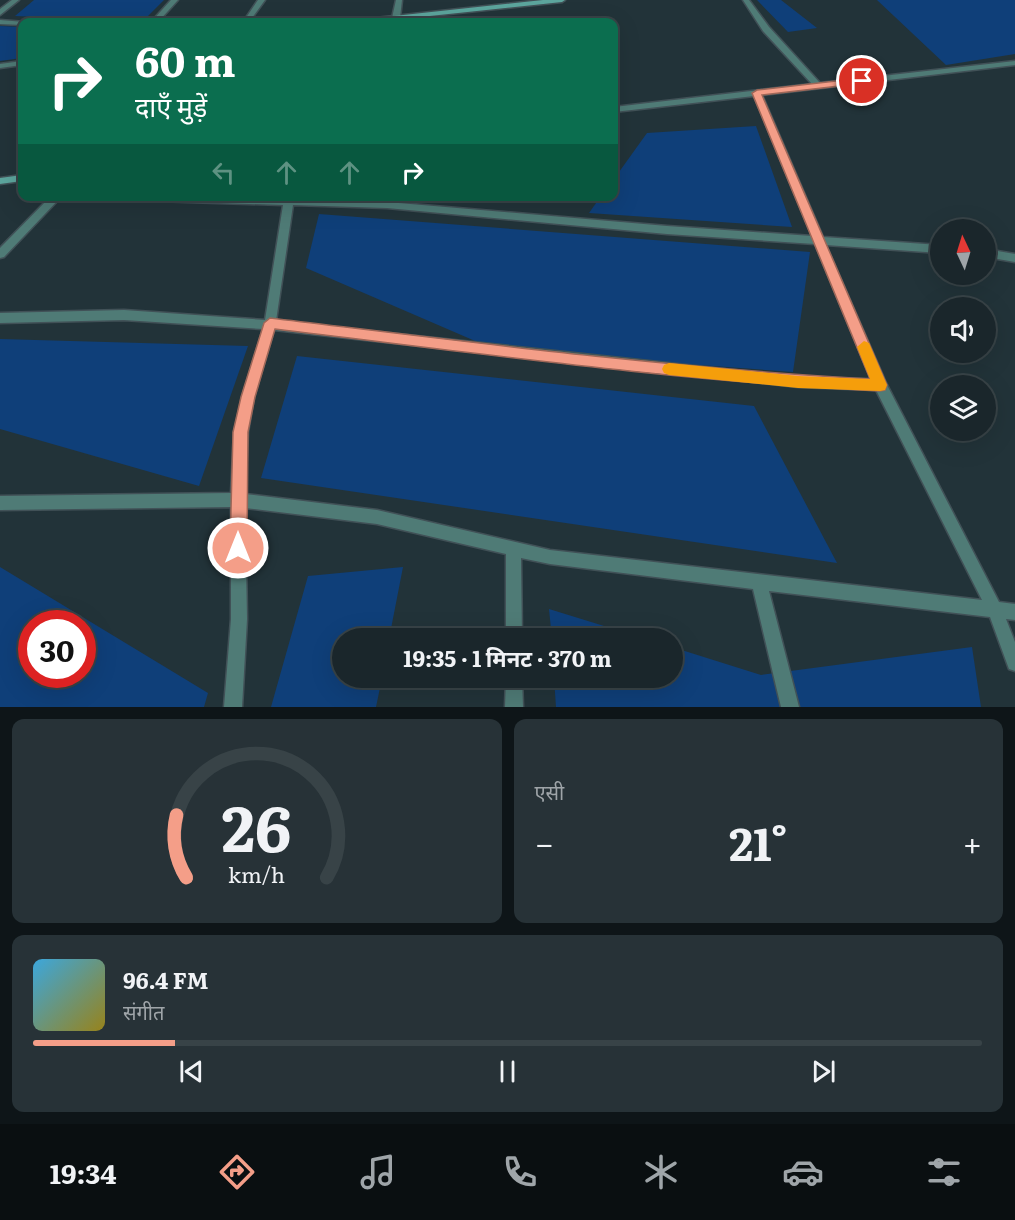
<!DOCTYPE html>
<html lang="hi">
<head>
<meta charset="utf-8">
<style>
  body { margin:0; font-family:Literata,"Noto Sans Devanagari",serif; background:#273237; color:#f1f3f6; height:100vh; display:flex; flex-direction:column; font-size:22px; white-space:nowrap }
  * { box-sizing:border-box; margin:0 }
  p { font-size:20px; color:#9fa5a9 }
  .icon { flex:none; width:33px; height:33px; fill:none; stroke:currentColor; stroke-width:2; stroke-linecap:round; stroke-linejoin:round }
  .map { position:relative; height:707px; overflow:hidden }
  .panel { display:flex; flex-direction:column; gap:12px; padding:12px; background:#0e1518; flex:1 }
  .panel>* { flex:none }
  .guide { position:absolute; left:18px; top:18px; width:600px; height:183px; border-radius:12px; box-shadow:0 6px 24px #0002,0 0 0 2px #384347; background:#0b6e4f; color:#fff; overflow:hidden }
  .needle { width:39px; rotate:356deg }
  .tools { position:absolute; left:930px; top:219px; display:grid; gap:12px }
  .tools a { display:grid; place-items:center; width:66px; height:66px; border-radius:50%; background:#1a262b; box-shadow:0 6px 24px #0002,0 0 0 2px #384347; font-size:30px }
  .speed { position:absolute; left:18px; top:610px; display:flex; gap:12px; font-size:30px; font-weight:700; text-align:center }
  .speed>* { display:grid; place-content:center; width:78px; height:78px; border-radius:50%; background:#1a262b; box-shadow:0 6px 24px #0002,0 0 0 2px #384347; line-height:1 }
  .speed .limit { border:9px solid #d22; background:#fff; color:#111 }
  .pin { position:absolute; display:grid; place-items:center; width:51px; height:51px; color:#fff; margin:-26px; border:3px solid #fff; border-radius:50%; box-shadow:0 2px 6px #0007 }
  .me { position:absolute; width:66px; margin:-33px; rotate:0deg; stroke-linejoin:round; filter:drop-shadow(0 0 4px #0008) }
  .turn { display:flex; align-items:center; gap:21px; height:126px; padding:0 18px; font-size:27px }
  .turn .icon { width:78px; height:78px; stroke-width:2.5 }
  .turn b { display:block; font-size:42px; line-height:51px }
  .lanes { display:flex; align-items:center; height:57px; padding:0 18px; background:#0003; justify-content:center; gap:30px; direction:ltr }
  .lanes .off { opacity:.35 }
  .big { font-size:45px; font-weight:700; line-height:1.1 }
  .panel .card { flex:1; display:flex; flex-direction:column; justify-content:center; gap:9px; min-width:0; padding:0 21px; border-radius:12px; background:#273237 }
  .panel .dial { align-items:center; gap:0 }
  .dial svg { height:156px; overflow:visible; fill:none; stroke:#384347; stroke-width:7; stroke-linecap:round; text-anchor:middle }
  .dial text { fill:#f1f3f6; stroke:none }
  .song { display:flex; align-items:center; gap:18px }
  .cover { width:72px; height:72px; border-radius:9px; background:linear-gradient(135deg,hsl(200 70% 55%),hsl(50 70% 35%)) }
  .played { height:6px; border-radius:3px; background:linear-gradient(90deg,#f49e88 15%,#384347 15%) }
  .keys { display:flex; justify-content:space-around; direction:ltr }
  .heat { display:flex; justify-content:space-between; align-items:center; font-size:33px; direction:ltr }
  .panel .tiles { flex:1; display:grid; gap:12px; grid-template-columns:1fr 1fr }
  .card:last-child { grid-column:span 2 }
  .trip { position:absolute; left:332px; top:628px; width:351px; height:60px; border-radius:30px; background:#1a262b; box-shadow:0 6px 24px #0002,0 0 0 2px #384347; font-weight:700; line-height:60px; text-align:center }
  .dock { display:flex; height:96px; justify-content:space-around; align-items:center; background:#0a0f11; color:#9fa5a9 }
  .dock .icon { width:42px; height:42px }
  .dock .current { color:#f49e88 }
  .dock b { font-size:27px; color:#f1f3f6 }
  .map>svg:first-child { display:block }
  .building { fill:#0f3f79; fill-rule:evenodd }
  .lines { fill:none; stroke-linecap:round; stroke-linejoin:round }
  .service-casing { stroke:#415157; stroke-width:3 }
  .minor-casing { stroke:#415157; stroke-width:3 }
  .secondary-casing { stroke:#415157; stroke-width:3 }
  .service { fill:#4f7b76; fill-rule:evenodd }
  .minor { fill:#4f7b76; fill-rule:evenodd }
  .secondary { fill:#5ca59d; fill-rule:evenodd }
  .route { fill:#f49e88; stroke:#9f6758; stroke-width:1.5 }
  .slow { fill:#f59e0b }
</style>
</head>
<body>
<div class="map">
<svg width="1015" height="707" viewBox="0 0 1015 707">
  <rect width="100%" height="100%" fill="#223339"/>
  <path class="building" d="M34 0H164L143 21 15 16Z
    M757 0H781L817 28 788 32Z
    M877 0H1015V54L946 65Z
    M0 26 22 27V58L0 61Z
    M756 126 792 227 589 213 601 196H614V179L647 133Z
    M319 214 810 252 793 372 496 350 306 268Z
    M0 339 248 346 199 486 0 429Z
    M297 356 754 406 837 563 261 478Z
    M0 567 208 693 204 707H0ZM32 624H82V675H32Z
    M403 567 389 639H342V678H382L376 707H271L308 576Z
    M549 609 643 638V639H552Z
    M672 647 761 675 972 647 981 707H556L554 678H672Z"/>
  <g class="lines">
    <defs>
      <path id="service" d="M396 0H402L400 18 396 20 392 18Z"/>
      <path id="minor" d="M12 0H19L0 15V9Z
        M171 0H178L158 22H151Z
        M258 0H265L249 22H243Z
        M743 0H749L769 27 820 83 1015 61V65L762 95 823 237 940 245V253L826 245 886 383 999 602 1015 604V620L1006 619 1015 642V671L1009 669 990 617 769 591 799 707H781L753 589 550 564 521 558 522 639H506V554L377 524 245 508 247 619 242 707H224L231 619V507L0 510V496L231 493 234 432 242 397 263 329 124 320 0 323V313L124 310 265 320 283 205 96 199 91 196 289 198 387 202 667 226 812 236 754 96 614 112V107L812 84 763 31ZM293 205 387 208 667 234 815 244 871 379 798 377 276 321ZM274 330 798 387 876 390 982 600 550 550 377 510 245 494 248 432 254 397Z
        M0 20 25 22H22V25L0 24Z
        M22 61V65L0 68V64Z
        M51 196H62L4 257 0 258V248Z
        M986 249 1015 254V262L986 257Z
        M506 678H522L523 707H505Z"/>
      <path id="secondary" d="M543 0H565L562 2 373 22H353L357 20Z
        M22 175V181L0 184V178Z"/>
    </defs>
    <use href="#service" class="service-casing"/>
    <use href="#minor" class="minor-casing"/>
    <use href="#secondary" class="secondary-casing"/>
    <use href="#service" class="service"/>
    <use href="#minor" class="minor"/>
    <use href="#secondary" class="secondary"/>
  </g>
  <path class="route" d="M862 78 865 79V83L762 95 887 385 885 390 880 391C677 381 476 353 275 329L255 397 248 432 247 548 244 554 238 556 232 554 230 548 233 432 241 397 264 323 270 318C470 342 669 368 870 379L752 93 757 90Z"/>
  <path class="slow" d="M864 341 869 343 887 385 885 390 880 391 798 388 669 375 664 373 662 369 664 365 669 363 798 376 870 379 857 347Z"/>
</svg>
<div class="tools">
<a><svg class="needle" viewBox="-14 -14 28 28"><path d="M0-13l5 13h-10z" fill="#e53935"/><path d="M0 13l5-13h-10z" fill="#9fa5a9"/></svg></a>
<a><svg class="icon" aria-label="sound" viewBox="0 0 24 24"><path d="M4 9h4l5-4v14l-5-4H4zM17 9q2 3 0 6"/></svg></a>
<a><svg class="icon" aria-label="layers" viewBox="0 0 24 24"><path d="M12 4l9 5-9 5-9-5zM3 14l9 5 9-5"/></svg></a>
</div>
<div class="speed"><div class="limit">30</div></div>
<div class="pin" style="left:862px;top:81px;background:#d93025"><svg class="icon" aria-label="arrive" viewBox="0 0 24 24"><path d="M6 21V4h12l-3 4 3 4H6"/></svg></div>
<svg class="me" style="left:238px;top:548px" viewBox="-20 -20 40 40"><circle r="17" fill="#f49e88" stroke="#fff" stroke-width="3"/><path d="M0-11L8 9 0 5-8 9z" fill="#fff"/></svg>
<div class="trip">19:35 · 1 मिनट · 370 m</div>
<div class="guide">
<div class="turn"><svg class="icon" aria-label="right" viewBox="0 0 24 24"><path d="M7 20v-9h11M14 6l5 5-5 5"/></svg><div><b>60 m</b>दाएँ मुड़ें</div></div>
<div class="lanes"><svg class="icon off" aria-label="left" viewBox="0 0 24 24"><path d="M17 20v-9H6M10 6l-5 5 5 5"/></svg><svg class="icon off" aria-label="ahead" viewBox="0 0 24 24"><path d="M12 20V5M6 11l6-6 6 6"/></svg><svg class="icon off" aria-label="ahead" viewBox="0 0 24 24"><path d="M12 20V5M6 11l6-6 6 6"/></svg><svg class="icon" aria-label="right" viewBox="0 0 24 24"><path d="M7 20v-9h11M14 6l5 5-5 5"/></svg></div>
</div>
</div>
<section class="panel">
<div class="tiles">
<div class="card dial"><svg viewBox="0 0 100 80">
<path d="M14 69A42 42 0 1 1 86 69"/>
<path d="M14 69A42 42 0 0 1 9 37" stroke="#f49e88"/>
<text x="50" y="56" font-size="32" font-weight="700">26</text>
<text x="50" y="72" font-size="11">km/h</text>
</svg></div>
<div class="card"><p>एसी</p>
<div class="heat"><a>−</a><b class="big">21°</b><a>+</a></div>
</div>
<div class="card">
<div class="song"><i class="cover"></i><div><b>96.4 FM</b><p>संगीत</p></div></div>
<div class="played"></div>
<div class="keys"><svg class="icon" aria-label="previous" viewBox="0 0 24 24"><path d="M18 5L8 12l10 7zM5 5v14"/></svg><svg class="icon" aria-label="pause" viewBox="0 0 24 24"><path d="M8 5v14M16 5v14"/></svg><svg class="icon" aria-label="next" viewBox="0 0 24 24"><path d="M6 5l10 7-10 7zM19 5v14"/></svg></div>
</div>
</div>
</section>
<nav class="dock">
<b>19:34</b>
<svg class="icon current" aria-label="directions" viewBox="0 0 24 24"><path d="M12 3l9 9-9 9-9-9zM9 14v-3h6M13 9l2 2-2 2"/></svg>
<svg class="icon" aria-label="music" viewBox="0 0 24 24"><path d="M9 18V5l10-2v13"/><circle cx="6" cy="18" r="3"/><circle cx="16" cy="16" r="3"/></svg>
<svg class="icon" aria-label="phone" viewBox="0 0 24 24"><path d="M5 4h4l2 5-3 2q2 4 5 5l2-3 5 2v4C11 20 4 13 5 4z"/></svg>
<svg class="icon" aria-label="climate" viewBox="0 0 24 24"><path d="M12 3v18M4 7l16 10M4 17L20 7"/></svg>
<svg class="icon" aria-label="car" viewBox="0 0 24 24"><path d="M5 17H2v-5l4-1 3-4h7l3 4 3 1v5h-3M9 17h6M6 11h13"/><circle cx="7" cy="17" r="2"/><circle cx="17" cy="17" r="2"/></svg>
<svg class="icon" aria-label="filters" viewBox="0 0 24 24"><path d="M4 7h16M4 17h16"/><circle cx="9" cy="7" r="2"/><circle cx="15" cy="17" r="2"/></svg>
</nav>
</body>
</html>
